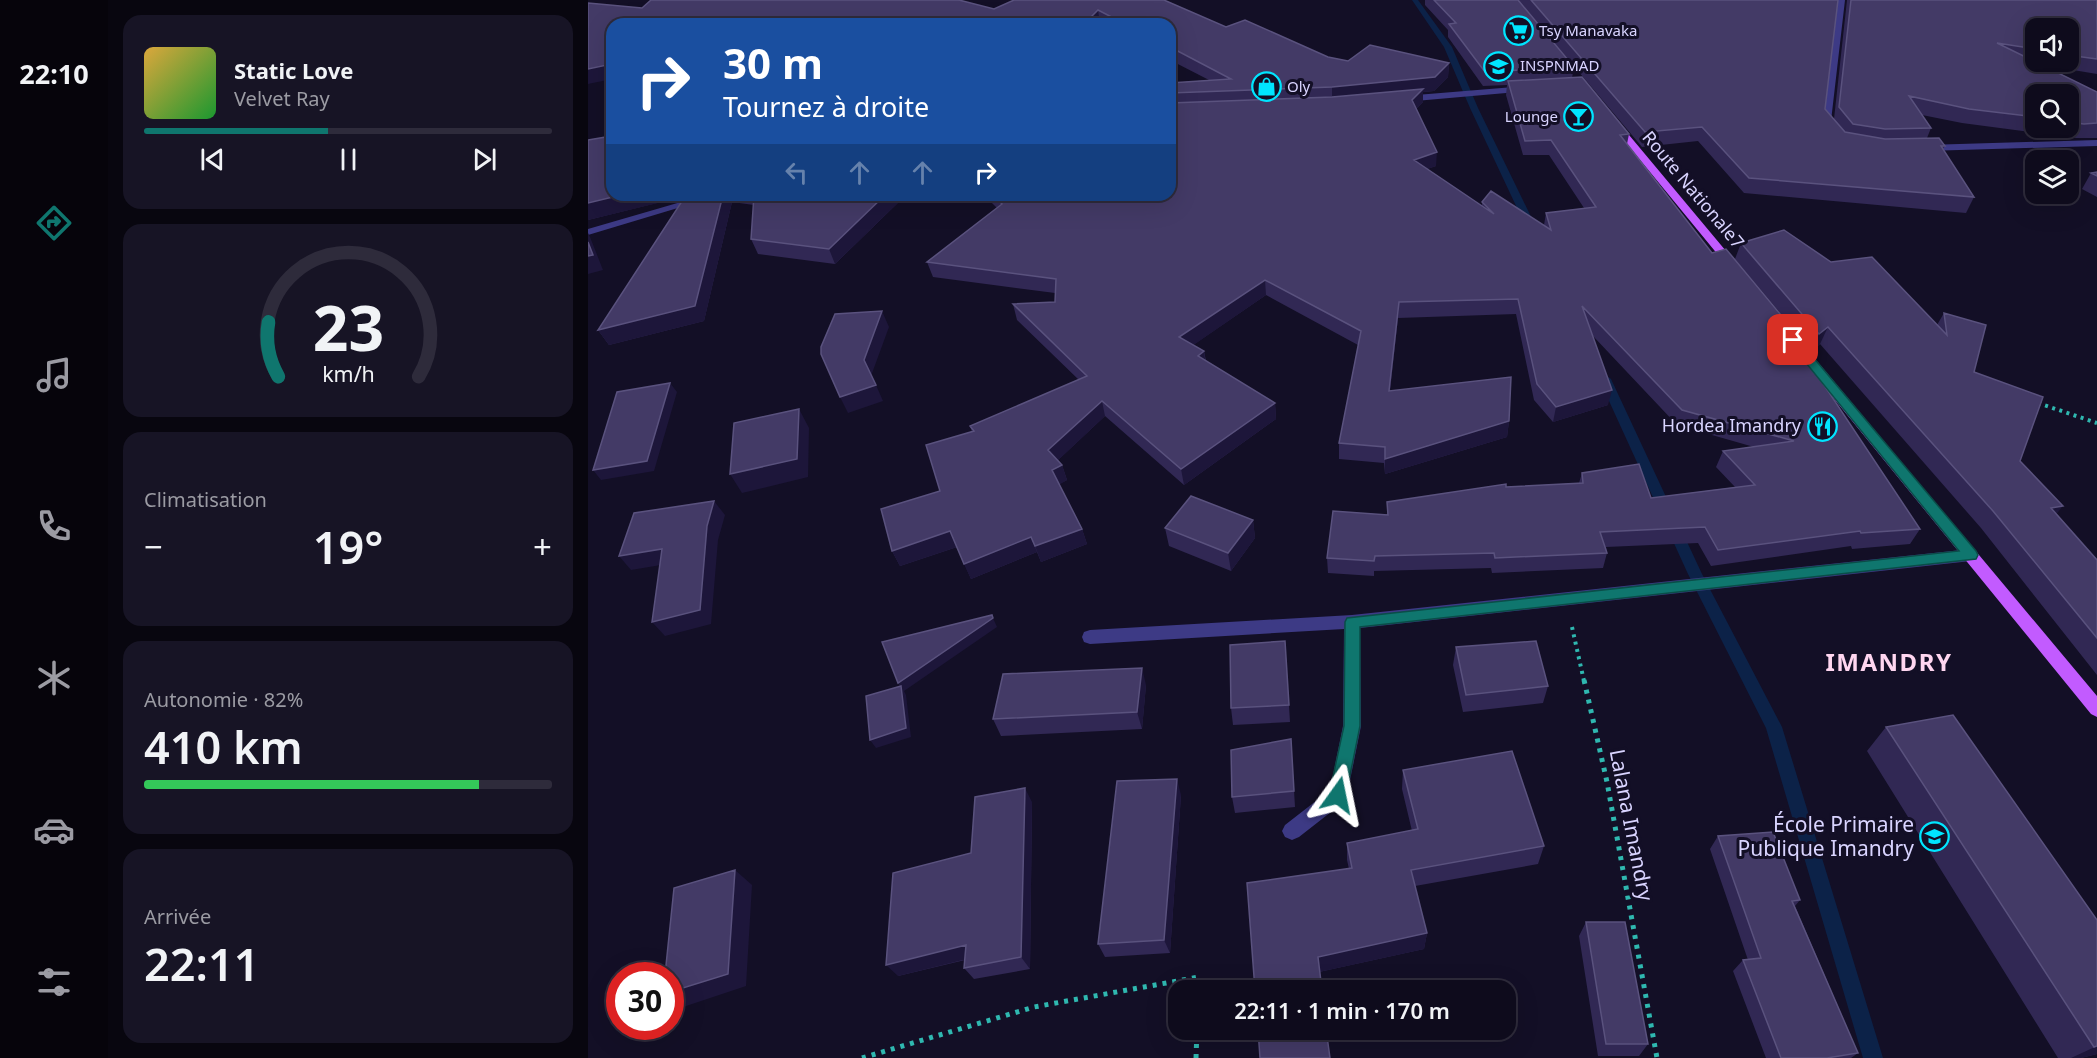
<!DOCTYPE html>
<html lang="fr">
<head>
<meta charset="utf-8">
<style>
  body { margin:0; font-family:"Noto Sans",sans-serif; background:#171425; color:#f1f3f6; height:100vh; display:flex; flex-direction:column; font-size:22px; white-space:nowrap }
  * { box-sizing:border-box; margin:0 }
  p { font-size:20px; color:#9b9ba3 }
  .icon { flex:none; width:33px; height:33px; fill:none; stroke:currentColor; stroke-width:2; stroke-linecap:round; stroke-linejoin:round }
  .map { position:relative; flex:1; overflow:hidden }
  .details { display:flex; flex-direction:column; gap:15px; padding:15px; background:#08060f; width:480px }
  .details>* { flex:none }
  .banner { position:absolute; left:18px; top:18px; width:570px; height:183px; border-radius:18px; box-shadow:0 6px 24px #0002,0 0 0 2px #2e2b3b; background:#1a4fa0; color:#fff; overflow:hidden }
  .buttons { position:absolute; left:1437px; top:18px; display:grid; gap:12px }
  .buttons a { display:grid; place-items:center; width:54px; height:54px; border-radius:12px; background:#0e0b1c; box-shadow:0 6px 24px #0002,0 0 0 2px #2e2b3b; font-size:30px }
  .speed { position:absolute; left:18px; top:962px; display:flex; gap:12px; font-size:30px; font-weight:700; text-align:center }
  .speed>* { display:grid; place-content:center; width:78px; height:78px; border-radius:50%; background:#0e0b1c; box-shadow:0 6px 24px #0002,0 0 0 2px #2e2b3b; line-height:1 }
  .speed .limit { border:9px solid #d22; background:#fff; color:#111 }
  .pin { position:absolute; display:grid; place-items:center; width:51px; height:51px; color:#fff; margin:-26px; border-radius:12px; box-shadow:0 3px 9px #0006 }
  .me { position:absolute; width:66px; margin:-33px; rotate:12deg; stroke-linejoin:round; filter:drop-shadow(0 0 4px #0008) }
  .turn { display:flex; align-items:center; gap:21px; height:126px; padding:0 18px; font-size:27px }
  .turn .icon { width:78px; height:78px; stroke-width:2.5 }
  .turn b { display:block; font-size:42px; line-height:51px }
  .lanes { display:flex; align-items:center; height:57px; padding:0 18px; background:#0003; justify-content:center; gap:30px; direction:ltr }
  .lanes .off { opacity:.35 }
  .big { font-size:45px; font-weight:600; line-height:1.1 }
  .details .tile { flex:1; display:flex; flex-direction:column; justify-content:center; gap:9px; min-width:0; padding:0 21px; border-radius:18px; background:#171425 }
  .details .dial { align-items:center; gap:0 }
  .dial svg { height:156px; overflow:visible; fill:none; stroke:#2e2b3b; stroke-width:7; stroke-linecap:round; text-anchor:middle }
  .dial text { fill:#f1f3f6; stroke:none }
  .song { display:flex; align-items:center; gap:18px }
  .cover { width:72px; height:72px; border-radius:9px; background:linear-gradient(135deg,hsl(40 70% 55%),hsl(130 70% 35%)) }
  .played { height:6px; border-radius:3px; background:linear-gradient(90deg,#0f766e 45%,#2e2b3b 45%) }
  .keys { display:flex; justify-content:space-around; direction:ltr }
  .heat { display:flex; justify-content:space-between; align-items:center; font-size:33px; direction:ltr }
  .charge { height:9px; border-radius:4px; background:linear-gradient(90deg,#34c759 82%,#2e2b3b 0) }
  .trip { position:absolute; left:580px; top:980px; width:348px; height:60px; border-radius:18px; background:#0e0b1c; box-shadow:0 6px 24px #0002,0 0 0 2px #2e2b3b; font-weight:600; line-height:60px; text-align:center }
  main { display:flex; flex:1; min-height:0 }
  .tab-bar { display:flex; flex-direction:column; width:108px; justify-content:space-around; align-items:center; background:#06040b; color:#9b9ba3 }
  .tab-bar .icon { width:42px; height:42px }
  .tab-bar .on { color:#0f766e }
  .tab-bar b { font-size:27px; color:#f1f3f6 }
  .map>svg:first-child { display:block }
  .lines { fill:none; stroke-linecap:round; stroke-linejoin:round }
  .stream { fill:#0c2248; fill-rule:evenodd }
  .path-far1 { stroke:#2fb8b0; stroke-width:4; stroke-dasharray:3 4.5; stroke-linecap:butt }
  .path { stroke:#2fb8b0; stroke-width:5; stroke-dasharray:4 6; stroke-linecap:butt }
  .street { fill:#3d3a85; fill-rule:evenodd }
  .primary { fill:#c25bff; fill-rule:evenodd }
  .wall { fill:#312854; fill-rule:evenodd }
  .shaded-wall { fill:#1d163a }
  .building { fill:#433a66; stroke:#5a527e; stroke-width:1.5 }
  .route { fill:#0f766e; stroke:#0a4d48; stroke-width:1.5 }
  .labels { text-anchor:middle; stroke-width:6; stroke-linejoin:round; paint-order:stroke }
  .far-poi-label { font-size:15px; fill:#d9d4ff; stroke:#130f26; text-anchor:start }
  .street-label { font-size:18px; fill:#d9d4ff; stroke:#130f26 }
  .poi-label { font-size:18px; fill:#d9d4ff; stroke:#130f26; text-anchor:end }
  .near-street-label { font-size:21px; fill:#d9d4ff; stroke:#130f26 }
  .near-poi-label { font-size:21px; fill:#d9d4ff; stroke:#130f26; text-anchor:end }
  .district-label { font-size:24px; font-weight:bold; letter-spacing:1.5px; fill:#ffd6f0; stroke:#130f26 }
</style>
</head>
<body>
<main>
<nav class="tab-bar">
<b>22:10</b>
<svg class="icon on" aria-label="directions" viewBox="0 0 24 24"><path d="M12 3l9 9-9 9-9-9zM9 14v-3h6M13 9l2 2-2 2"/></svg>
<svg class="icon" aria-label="music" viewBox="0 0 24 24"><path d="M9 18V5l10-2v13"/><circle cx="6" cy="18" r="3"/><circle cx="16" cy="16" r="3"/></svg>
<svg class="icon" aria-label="phone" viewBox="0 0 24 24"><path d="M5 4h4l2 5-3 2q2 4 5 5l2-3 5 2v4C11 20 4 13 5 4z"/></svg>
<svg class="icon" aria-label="climate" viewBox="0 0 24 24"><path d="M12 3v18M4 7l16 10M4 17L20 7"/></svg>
<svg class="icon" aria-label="car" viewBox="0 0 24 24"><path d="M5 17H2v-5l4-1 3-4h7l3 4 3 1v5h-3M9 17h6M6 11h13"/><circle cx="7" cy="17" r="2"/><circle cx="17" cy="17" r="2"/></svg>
<svg class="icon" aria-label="filters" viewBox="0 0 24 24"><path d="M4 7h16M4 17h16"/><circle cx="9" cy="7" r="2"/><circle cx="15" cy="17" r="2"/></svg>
</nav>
<section class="details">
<div class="tile">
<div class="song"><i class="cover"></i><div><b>Static Love</b><p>Velvet Ray</p></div></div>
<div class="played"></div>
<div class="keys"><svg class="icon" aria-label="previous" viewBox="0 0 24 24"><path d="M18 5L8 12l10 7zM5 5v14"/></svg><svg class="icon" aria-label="pause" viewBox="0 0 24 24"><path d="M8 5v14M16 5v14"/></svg><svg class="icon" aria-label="next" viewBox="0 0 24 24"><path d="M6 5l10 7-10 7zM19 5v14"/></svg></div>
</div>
<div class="tile dial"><svg viewBox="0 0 100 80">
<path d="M14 69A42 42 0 1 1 86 69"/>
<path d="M14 69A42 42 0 0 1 9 41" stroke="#0f766e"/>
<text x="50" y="56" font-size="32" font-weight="700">23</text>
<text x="50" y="72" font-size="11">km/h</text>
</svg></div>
<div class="tile"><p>Climatisation</p>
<div class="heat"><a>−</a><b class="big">19°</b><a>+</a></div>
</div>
<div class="tile"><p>Autonomie · 82%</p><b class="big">410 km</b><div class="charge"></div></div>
<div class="tile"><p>Arrivée</p><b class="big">22:11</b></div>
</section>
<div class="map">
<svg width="1509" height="1058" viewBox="0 0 1509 1058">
  <rect width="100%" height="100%" fill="#130f26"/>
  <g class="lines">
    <path class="stream" d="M824 0H830L864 47 890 108 949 229 947 231 939 229 882 108 856 47Z
      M1017 375 1023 379 1114 574 1194 727 1295 1058H1275L1178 728 1100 574 1011 379Z"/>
    <path class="path-far1" d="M1450 403 1509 423
      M984 627 996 681"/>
    <path class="path" d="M996 680 1019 782 1069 1058
      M274 1058 446 1007 611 977 610 990
      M608 1058 609 1029"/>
    <path class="street" d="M1249 0H1257L1243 121 1249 128 1244 131 1233 122Z
      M939 86 943 89 942 91 816 102 811 99 816 96Z
      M1509 140V146L1338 151 1333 148 1338 145Z
      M117 195H133L0 235V229Z
      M1383 549 1388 551 1391 555 1388 559 1383 561 772 628 773 726 759 795 757 801 711 837 704 840 697 837 694 831 697 825 742 790 755 726 756 629 502 644 496 642 494 637 496 632 502 630 764 615Z"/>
    <path class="primary" d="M1025 123H1031L1148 263V267H1140L1025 127Z
      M1203 334 1207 335 1509 696V717L1503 714 1199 341 1197 338 1199 335Z"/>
  </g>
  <path class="wall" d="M576 0 638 27 740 57 760 61 861 63 860 77 846 91 835 92V102L828 109 848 166 839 169 894 206V202L956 225 958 213 996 208 961 155H935L918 95 919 85 895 86 860 37V30L837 5V0H1250L1237 109 1246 119 1259 0H1509V74L1455 65 1509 92V138H1488L1374 123 1334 115 1343 128 1339 138 1357 146 1355 149 1386 197 1378 213 1156 193 1110 141 1054 147 948 21 986 67 984 78 1041 134 1039 144 1124 253 1214 353 1332 529 1322 544 1264 549 1263 546 1123 566 1110 543 1018 547 1019 553 1015 568 904 573 903 568 786 571V576L740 573 739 558 799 514V502L918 487 991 483 994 473 1063 498 1147 487 1128 467 1135 451 1166 447 1089 425 1005 336 1020 405 965 422 946 400 928 314 810 318 802 391 921 421 919 437 797 474 796 463 751 459V443L770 345 678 295 605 345 616 351 618 361 687 403 688 419 596 485 517 416 470 460 474 465 479 480 471 484 494 529 499 544 453 562 449 552 383 579 369 547 312 566 304 551 352 491 384 432 382 426 491 380 429 320 425 304 467 302V293L345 277 339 262 409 208 396 195H582V83L621 80 582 60V24H514L512 23 511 24H24L54 8 406 9ZM1448 28H1480V62H1448ZM1448 94H1480V128H1448Z
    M1509 172V197L1494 189 1503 173Z
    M24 195H318L247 264 170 254 163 239 166 205 144 202 116 321 21 345 10 330 97 196 0 220Z
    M1153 243 1243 262 1349 325 1356 313 1432 461 1468 514 1509 560V675L1393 528 1232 344 1224 351 1147 259Z
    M665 520 667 538 643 571 581 546 577 528Z
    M697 641 702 722 645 725 643 708Z
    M868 647 960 686 955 703 875 712 865 665Z
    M558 685 554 729 413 736 405 719Z
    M1298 727 1509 920V1054L1493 1058H1470L1279 751Z
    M703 739 707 807 647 813 644 797Z
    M815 770 956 846 950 864 827 886 839 933 836 949 731 972 667 990 761 869 759 860V843L824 831 814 789Z
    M593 795 582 953 517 957 510 944Z
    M444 802 442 969 386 979 376 968 377 960 310 976 383 853Z
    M1130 836 1212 900 1207 906 1270 1053 1263 1058H1178L1145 971 1155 960H1160L1122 849Z
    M998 922 1060 1044 1051 1056H1010L991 936Z"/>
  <path class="shaded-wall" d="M510 10 512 23 511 24H496Z
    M861 63 860 77 846 91 835 92V102L823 114 744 101V87Z
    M24 64V79L0 84V69Z
    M849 152 848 166 825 174 826 160Z
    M33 195H103L0 220V203Z
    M135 195H140L144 202 116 321 21 345 10 330Z
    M297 195H318L247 264 241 249Z
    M0 233 2 237 15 270 0 274Z
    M677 280 678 295 594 353 591 337Z
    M811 302 810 318 800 406 801 391Z
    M294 311 301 327 283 376 276 360Z
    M1240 327 1232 344 1224 351 1231 334Z
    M1218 345 1211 360 1212 349Z
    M616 351 618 366 610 356Z
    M82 383 89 392 66 471 13 480 5 470Z
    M288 385 295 401 260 413 252 397Z
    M1024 390 1020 405 965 422 968 407Z
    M514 401 517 416 465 465 460 450Z
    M687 403 688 419 596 485 593 469Z
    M211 409 221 428 220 477 154 493 142 474Z
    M921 421 919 437 797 474V459Z
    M474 465 479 480 469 486 464 470Z
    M126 501 137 515 130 540 123 624 77 636 64 622 119 526Z
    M1475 506 1461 523 1463 508Z
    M665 520 667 538 643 571 640 553Z
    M494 529 499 544 453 562 447 546Z
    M362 531 369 547 312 566 304 551Z
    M443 537 449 552 383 579 376 564Z
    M74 549 85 563 43 570 31 556Z
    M405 618 409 627 316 691 318 695 323 737 288 748 282 740 313 689 310 683Z
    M554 668 558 685 554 729 549 712Z
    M589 779 593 795 582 953 576 940Z
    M437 788 444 802 442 969 433 957Z
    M147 870 164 885 158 986 95 1007 82 1000V992Z
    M839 933 836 949 731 972 730 957Z
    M378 945 387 957 310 976 298 965Z
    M1509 1046V1054L1493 1058H1483Z"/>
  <path class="building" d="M63 0H371L406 9 426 0H576L638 27 657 20 740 57 760 61 782 45 861 63 847 77 744 87 582 93V83L643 79 582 47V24H537L510 10 496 24H24V64L0 69V3L54 8Z
    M846 0H930L986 67 897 72 861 24 868 23Z
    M943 0H1250L1237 109 1257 132 1297 139 1351 138 1357 146H1353L1386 197 1161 178 1114 127 1057 132Z
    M1263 0H1509V59L1480 55V28H1448V49L1409 43 1509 92V123L1496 124 1480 122V94H1448V117L1381 109 1321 96 1343 128 1297 129 1265 124 1251 107Z
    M994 77 1041 134 1032 135 1124 253 1138 249 1218 345 1212 349 1332 529 1273 533 1272 531 1130 550 1117 527 1012 532 1019 553 907 558 906 553 787 556 786 561 739 558 745 511 800 515 799 502 918 484V487L995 483 994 473 1051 464 1063 498 1167 485 1135 451 1206 441 1094 410 994 306 1024 390 968 407 949 384 930 299 811 302 801 391 923 377 921 421 797 459V447L751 443 773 331 677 280 591 337 616 351 610 356 687 403 593 469 514 401 460 450 474 465 464 470 494 529 447 546 443 537 376 564 362 531 304 551 293 509 352 491 338 445 386 431 382 426 499 376 425 304 467 302 468 279 339 262 414 204 406 195H582V103L744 97 835 89 824 100 849 152 826 160 906 214 894 202 903 191 963 230 958 213 1008 207 963 140 937 141 920 81Z
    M24 136V195H33L0 203V140Z
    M1509 172V176L1503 173Z
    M98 195H135L107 306 10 330Z
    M166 195H297L241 249 163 239Z
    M1196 230 1243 262 1284 257 1359 335 1356 313 1398 325 1386 372 1455 397 1432 461 1475 506 1463 508 1509 560V638L1405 511 1240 327 1231 334 1153 243Z
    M0 242 5 255 0 256Z
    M294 311 276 360 288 385 252 397 233 354V347L247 314Z
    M82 383 59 461 5 470 29 392Z
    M211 409 209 459 142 474 146 423Z
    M603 496 665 520 640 553 577 528Z
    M126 501 119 526 112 610 64 622 74 549 31 556 46 513Z
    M404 615 405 618 310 683 294 642Z
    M697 641 701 705 643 708 642 645Z
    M948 641 960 686 878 695 868 647Z
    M554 668 549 712 405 719 415 674Z
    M313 686 318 728 282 740 278 696Z
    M1365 715 1509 920V1046L1506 1047 1298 727Z
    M703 739 706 791 644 797 643 750Z
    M924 751 956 846 823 870 839 933 730 957 734 990H667L659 883 764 868 759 843 830 829 815 770Z
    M589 779 576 940 510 944 529 781Z
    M437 788 433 957 376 968 378 945 298 965 305 873 383 853 387 797Z
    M1185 832 1212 900 1204 901 1270 1053 1239 1058H1193L1155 960 1173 958 1130 836Z
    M147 870 140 974 82 992V975H77L86 888Z
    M998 922H1037L1060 1044H1018Z
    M670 1029H738L742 1058H672Z"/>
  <path class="route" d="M1205 337 1209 338 1388 551 1390 555 1388 559 772 627V726L758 795 756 801 750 803 744 801 741 795 756 726 757 622 759 618 1371 551 1201 342V338Z"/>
  <defs>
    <symbol id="supermarket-ring" viewBox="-11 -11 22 22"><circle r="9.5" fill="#130f26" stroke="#00e5ff" stroke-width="1.5"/><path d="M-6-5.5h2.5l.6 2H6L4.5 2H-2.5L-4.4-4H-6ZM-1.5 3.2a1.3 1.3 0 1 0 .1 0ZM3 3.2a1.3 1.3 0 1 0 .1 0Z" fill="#00e5ff"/></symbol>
    <symbol id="university-ring" viewBox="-11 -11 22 22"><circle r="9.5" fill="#130f26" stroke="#00e5ff" stroke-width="1.5"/><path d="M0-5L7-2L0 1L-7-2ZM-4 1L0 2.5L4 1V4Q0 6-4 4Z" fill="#00e5ff"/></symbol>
    <symbol id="shop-ring" viewBox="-11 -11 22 22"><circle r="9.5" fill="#130f26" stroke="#00e5ff" stroke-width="1.5"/><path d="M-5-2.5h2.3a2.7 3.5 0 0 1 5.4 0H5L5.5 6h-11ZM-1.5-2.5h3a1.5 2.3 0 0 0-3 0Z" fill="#00e5ff"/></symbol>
    <symbol id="bar-ring" viewBox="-11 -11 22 22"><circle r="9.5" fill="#130f26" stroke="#00e5ff" stroke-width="1.5"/><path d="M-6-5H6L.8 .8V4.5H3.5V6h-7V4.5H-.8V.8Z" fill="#00e5ff"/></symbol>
    <symbol id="restaurant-ring" viewBox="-11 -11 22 22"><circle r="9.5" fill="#130f26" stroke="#00e5ff" stroke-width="1.5"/><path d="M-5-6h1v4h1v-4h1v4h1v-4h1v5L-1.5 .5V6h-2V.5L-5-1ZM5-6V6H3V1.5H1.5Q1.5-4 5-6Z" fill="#00e5ff"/></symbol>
    <symbol id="school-ring" viewBox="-11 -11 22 22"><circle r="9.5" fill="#130f26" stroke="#00e5ff" stroke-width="1.5"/><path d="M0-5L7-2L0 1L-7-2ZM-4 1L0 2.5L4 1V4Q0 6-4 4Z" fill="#00e5ff"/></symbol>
  </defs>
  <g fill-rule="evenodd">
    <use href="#supermarket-ring" x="914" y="14" width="33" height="33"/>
    <use href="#university-ring" x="894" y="50" width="33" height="33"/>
    <use href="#shop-ring" x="662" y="70" width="33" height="33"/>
    <use href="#bar-ring" x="974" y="100" width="33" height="33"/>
    <use href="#restaurant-ring" x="1218" y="410" width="33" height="33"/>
    <use href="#school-ring" x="1330" y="820" width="33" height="33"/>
  </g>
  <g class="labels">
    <g class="far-poi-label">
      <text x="951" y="36">Tsy Manavaka</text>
      <text x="932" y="71">INSPNMAD</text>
      <text x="699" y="92">Oly</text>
      <text x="970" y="122" text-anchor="end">Lounge</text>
    </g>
    <g class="street-label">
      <text transform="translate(1105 190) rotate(50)" y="6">Route Nationale7</text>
    </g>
    <g class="poi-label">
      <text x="1213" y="432">Hordea Imandry</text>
    </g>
    <g class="near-street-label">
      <text transform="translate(1043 825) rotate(79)" y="7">Lalana Imandry</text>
    </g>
    <g class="near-poi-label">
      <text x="1326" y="832">École Primaire<tspan x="1326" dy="24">Publique Imandry</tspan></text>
    </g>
    <g class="district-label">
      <text x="1301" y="671">IMANDRY</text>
    </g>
  </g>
</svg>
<div class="buttons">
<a><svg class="icon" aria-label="sound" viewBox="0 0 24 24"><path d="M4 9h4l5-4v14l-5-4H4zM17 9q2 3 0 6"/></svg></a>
<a><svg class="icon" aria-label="search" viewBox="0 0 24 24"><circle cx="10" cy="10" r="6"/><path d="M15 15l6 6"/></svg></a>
<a><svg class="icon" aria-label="layers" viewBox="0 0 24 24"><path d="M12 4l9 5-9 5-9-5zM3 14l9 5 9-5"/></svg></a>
</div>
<div class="speed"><div class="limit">30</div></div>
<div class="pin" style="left:1205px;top:340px;background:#d93025"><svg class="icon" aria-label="arrive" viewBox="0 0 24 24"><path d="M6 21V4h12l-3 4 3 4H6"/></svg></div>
<svg class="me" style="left:750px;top:795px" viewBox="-20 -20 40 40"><path d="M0-17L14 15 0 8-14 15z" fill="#0f766e" stroke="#fff" stroke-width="4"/></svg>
<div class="trip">22:11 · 1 min · 170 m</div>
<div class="banner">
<div class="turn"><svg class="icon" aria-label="right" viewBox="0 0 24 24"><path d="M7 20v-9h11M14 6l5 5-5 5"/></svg><div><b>30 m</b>Tournez à droite</div></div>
<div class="lanes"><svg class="icon off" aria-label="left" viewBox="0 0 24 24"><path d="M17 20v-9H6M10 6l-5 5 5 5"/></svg><svg class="icon off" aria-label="ahead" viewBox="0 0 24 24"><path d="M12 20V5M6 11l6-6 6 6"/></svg><svg class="icon off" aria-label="ahead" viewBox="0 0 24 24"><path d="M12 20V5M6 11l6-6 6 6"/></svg><svg class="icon" aria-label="right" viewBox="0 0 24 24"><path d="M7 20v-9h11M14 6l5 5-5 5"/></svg></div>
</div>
</div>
</main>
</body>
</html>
